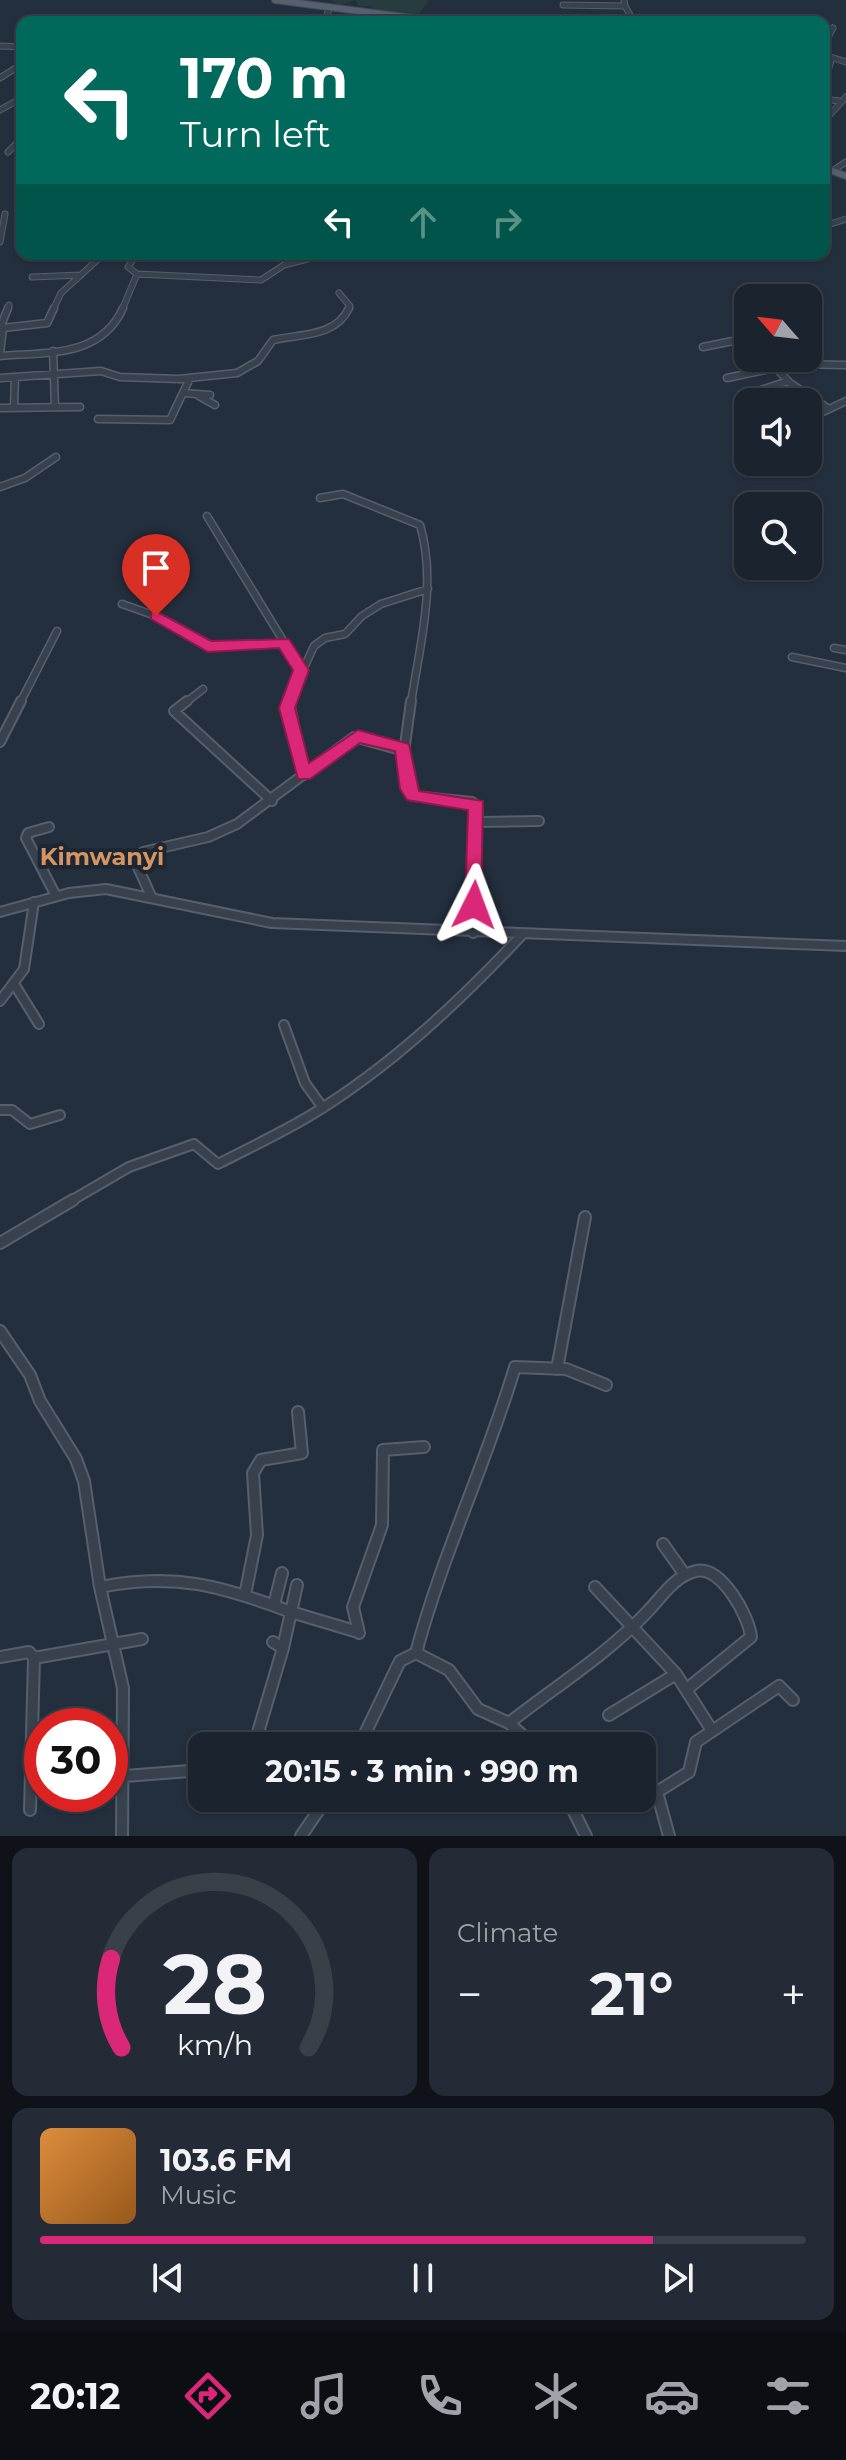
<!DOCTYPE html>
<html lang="en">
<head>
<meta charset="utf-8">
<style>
  body { margin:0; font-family:Montserrat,sans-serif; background:#242b36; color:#f1f3f6; height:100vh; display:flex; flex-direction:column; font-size:30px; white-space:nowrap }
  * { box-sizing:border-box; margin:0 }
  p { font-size:26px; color:#a0a4aa }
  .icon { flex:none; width:44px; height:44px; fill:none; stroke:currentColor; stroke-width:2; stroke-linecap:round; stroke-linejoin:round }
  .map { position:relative; height:1836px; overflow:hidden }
  .side { display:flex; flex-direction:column; gap:12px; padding:12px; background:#0f1319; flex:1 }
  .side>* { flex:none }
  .banner { position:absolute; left:16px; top:16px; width:814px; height:244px; border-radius:16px; box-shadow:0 2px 6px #0004,0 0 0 2px #39404a; background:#00695c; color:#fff; overflow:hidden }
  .needle { width:52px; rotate:298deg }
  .controls { position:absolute; left:734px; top:284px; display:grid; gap:16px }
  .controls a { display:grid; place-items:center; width:88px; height:88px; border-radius:16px; background:#1b232e; box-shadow:0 2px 6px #0004,0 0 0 2px #39404a; font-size:40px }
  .speed { position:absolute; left:24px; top:1708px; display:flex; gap:16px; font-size:40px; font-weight:700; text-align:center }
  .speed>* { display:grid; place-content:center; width:104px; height:104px; border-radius:50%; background:#1b232e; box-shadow:0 2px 6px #0004,0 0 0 2px #39404a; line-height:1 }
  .speed .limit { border:12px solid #d22; background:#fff; color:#111 }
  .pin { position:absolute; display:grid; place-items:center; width:68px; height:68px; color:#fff; margin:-82px -34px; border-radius:50% 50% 50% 0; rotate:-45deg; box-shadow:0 0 8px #0007 }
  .pin .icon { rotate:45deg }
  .me { position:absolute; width:88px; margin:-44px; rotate:3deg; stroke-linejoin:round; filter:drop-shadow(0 0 6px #0008) }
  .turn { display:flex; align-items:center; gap:28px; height:168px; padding:0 32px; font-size:36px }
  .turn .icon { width:104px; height:104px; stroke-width:2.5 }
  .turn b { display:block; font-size:56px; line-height:68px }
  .lanes { display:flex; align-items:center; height:76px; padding:0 32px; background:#0003; justify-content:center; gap:40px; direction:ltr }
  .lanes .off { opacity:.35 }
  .big { font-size:60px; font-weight:700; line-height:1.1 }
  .side .widget { flex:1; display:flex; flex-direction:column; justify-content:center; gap:12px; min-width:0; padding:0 28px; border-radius:16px; background:#242b36 }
  .side .dial { align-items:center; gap:0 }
  .dial svg { height:208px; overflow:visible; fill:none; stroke:#39404a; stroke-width:7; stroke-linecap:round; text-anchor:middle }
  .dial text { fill:#f1f3f6; stroke:none }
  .song { display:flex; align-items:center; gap:24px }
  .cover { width:96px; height:96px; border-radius:12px; background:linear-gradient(135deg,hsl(30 70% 55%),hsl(30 70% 35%)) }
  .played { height:8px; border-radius:4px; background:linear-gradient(90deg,#db2777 80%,#39404a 80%) }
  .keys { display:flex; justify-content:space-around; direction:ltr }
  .heat { display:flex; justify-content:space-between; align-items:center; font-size:44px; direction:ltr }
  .side .tiles { flex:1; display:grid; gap:12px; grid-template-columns:1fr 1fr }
  .widget:last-child { grid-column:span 2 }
  .trip { position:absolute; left:188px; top:1732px; width:468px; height:80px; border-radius:16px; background:#1b232e; box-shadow:0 2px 6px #0004,0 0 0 2px #39404a; font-weight:700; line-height:80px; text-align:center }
  .tabs { display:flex; height:128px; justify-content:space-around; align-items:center; background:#0b0e12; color:#a0a4aa }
  .tabs .icon { width:56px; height:56px }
  .tabs .on { color:#db2777 }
  .tabs b { font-size:36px; color:#f1f3f6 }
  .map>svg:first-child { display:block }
  .green { fill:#263c3f }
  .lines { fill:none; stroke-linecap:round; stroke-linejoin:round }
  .minor-far3-casing { stroke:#565f6c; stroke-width:7 }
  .minor-far2-casing { stroke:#565f6c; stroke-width:9 }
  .minor-far1-casing { stroke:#565f6c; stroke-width:12 }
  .minor-casing { stroke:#565f6c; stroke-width:14 }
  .major-casing { stroke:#414a57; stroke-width:8 }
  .minor-far3 { stroke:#38414e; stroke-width:5 }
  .minor-far2 { stroke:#38414e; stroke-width:6 }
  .minor-far1 { stroke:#38414e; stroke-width:8 }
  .minor { stroke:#38414e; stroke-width:10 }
  .major { stroke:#56606e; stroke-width:6 }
  .route { fill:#db2777; stroke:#8e194d; stroke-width:2 }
  .labels { text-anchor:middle; stroke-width:8; stroke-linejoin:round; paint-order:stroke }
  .quarter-label { font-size:24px; font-weight:bold; fill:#d59563; stroke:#1d2633 }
</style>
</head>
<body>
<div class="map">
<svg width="846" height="1836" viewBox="0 0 846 1836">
  <rect width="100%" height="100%" fill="#242f3e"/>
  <path class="green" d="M331 0H429L417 17 376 11 371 6H358L356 0 340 5Z"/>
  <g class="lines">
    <defs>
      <path id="minor-far3" d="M563 5 625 6 624 0
        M625 6 634 22
        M324 22 330 7
        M776 22 777 18
        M824 44 833 28
        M0 46 22 47
        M824 55 846 62
        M0 78 22 64
        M824 83 832 58
        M824 99 839 101
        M0 110 22 98
        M824 121 846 97
        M8 152 22 138
        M832 171 846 162
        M824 226 846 219
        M0 242 5 214
        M119 254 134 258 128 267 137 274 261 280 284 265 327 254
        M32 277 81 275
        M339 293 350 306 348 310
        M7 310 9 305
        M53 310 61 293 104 254
        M122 310 137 274"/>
      <path id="minor-far2" d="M0 328 8 308
        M703 347 748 338
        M53 351 55 407
        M0 354 3 328 47 323 54 308
        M0 356C46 352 101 358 123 308
        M775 367 790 383 829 409
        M0 378 101 371 120 377 179 379 237 373 258 361 273 340C300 334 336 337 349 308
        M727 378 793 364 846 365
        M184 393 210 395
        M746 395 788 381
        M199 396 215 405
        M14 407 15 377
        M0 408 80 407
        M98 419 170 420 190 378
        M808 419 846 401
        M0 487 25 478 56 457
        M320 498 343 494 420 525C437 583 420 644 411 703
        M207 516 301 670
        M122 604 156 616 208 647 284 643
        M834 648 846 650
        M792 657 846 668
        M20 703 57 631
        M185 703 203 689
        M288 703 314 646 325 638 345 634 362 616 381 604 428 589"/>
      <path id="minor-far1" d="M187 701 174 711 272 801
        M289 701 304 775
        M0 742 21 701
        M403 748 408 789 413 796 472 802 478 807 473 933
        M479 822 539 821
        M49 827 28 833 26 838 56 896
        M151 896 136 863 143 852 208 837 237 824 354 737 397 749 405 745 411 701
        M0 912 69 893 106 889 272 923 846 946
        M16 987 39 1024
        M0 1001 24 969 34 902
        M284 1025 305 1083 323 1108
        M0 1110H12L30 1124 60 1115
        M69 1202 129 1167 194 1144 218 1164C249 1148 281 1133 311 1115 390 1067 459 1002 522 935"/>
      <path id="minor" d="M0 1243 73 1200
        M0 1331 30 1375 40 1401 76 1459 84 1481 100 1587 123 1688 122 1836
        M557 1369 585 1217
        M663 1544 685 1575
        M297 1585 291 1612 358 1632
        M100 1587C174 1572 222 1586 291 1612L283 1648
        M595 1587 676 1674 609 1715
        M245 1595 257 1535 253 1473 261 1460 302 1453 298 1412
        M274 1605 282 1573
        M359 1633 353 1607 382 1525 383 1450 424 1447
        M416 1653C442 1555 486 1464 515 1367L566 1369 606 1385
        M0 1657 29 1652 34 1658
        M676 1674 711 1729
        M509 1723C556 1686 608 1654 649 1610 663 1595 675 1576 696 1571 721 1565 749 1616 751 1637L687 1689
        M381 1740 393 1746
        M254 1746 283 1648 273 1642
        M359 1746 400 1661 416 1653 449 1670 478 1709 509 1723 534 1746
        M125 1776 202 1770
        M567 1798 586 1836
        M399 1801 401 1798
        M30 1810 34 1658 142 1639
        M301 1836 327 1798
        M669 1836 657 1792 689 1772 696 1742 779 1686 793 1700"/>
      <path id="major" d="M275 0 443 22
        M824 168 846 176"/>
    </defs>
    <use href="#minor-far3" class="minor-far3-casing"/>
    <use href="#minor-far2" class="minor-far2-casing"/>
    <use href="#minor-far1" class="minor-far1-casing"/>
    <use href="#minor" class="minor-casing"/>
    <use href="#major" class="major-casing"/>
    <use href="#minor-far3" class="minor-far3"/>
    <use href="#minor-far2" class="minor-far2"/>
    <use href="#minor-far1" class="minor-far1"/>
    <use href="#minor" class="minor"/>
    <use href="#major" class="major"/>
  </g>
  <path class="route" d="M156 611 211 641 289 639 309 670 295 708 309 763 358 730 409 744 419 791 483 801 481 910 474 912 465 905 468 810 407 800 400 789 395 751 360 743 310 779H298L279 708 293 670 279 648 208 652 151 619V612Z"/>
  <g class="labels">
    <g class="quarter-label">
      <text x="102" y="865">Kimwanyi</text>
    </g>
  </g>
</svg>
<div class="controls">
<a><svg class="needle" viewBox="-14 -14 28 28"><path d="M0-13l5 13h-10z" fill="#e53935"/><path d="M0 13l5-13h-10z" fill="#a0a4aa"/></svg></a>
<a><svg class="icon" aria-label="sound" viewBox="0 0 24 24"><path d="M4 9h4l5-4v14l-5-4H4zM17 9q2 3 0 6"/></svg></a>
<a><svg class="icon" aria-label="search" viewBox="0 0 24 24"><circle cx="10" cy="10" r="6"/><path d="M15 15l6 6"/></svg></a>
</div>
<div class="speed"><div class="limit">30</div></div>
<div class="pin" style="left:156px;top:616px;background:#d93025"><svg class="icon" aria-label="arrive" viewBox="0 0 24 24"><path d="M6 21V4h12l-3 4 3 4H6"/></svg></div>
<svg class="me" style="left:474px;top:905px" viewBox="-20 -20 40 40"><path d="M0-17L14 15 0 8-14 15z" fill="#db2777" stroke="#fff" stroke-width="4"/></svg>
<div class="trip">20:15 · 3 min · 990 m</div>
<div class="banner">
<div class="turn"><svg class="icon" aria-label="left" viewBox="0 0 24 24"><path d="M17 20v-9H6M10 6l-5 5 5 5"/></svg><div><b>170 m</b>Turn left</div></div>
<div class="lanes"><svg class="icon" aria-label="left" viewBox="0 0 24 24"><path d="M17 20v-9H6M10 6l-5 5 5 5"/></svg><svg class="icon off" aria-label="ahead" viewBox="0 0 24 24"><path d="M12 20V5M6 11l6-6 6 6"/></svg><svg class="icon off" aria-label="right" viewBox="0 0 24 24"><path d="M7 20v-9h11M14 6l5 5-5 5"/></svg></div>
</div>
</div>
<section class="side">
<div class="tiles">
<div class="widget dial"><svg viewBox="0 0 100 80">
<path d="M14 69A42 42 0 1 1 86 69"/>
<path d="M14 69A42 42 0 0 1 10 35" stroke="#db2777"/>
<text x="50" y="56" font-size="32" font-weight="700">28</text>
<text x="50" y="72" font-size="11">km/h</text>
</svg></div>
<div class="widget"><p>Climate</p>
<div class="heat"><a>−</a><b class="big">21°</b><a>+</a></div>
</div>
<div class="widget">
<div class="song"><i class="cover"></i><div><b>103.6 FM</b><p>Music</p></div></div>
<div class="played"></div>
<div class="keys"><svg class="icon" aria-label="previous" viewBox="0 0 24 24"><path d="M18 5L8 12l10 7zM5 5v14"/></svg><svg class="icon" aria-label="pause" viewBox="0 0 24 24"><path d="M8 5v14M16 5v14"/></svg><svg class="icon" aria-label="next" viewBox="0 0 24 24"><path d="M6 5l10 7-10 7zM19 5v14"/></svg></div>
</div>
</div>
</section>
<nav class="tabs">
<b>20:12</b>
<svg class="icon on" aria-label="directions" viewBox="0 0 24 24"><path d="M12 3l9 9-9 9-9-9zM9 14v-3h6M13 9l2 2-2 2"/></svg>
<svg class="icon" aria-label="music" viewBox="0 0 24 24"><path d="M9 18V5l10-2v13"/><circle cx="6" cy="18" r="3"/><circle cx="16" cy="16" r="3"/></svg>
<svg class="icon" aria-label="phone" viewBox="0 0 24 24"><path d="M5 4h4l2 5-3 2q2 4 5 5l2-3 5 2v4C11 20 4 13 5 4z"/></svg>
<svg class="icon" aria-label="climate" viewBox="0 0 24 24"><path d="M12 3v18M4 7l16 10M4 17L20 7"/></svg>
<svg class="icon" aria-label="car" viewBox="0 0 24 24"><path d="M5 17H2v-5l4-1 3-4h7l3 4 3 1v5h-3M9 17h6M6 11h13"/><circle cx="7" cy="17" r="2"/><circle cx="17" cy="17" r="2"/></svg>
<svg class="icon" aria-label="filters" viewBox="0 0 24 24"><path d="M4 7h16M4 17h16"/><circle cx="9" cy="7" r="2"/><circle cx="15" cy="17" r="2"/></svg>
</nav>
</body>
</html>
